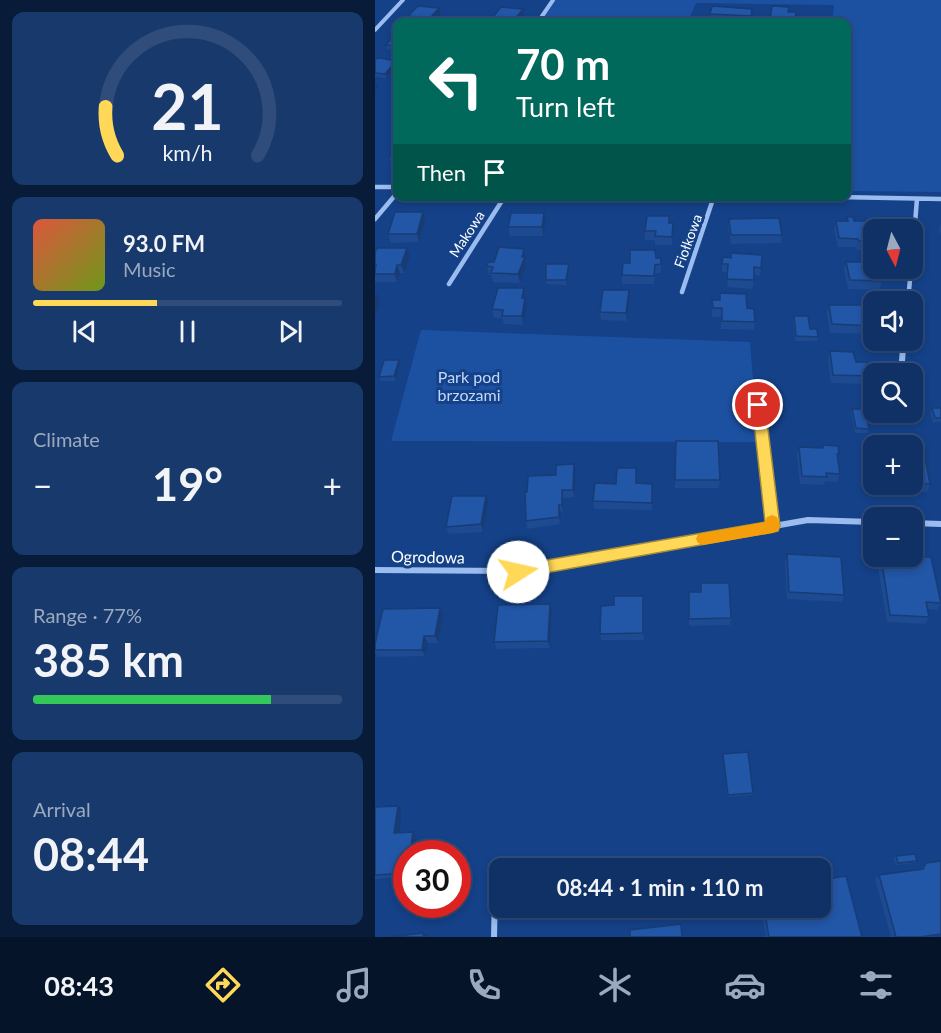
<!DOCTYPE html>
<html lang="en">
<head>
<meta charset="utf-8">
<style>
  body { margin:0; font-family:Lato,sans-serif; background:#18396c; color:#f1f3f6; height:100vh; display:flex; flex-direction:column; font-size:22px; white-space:nowrap }
  * { box-sizing:border-box; margin:0 }
  p { font-size:20px; color:#9ba9bf }
  .icon { flex:none; width:33px; height:33px; fill:none; stroke:currentColor; stroke-width:2; stroke-linecap:round; stroke-linejoin:round }
  .map { position:relative; flex:1; overflow:hidden }
  .side { display:flex; flex-direction:column; gap:12px; padding:12px; background:#081b38; width:375px }
  .side>* { flex:none }
  .guide { position:absolute; left:18px; top:18px; width:458px; height:183px; border-radius:12px; box-shadow:0 3px 9px #0003,0 0 0 2px #2f4c7a; background:#00695c; color:#fff; overflow:hidden }
  .needle { width:39px; rotate:173deg }
  .fabs { position:absolute; left:488px; top:219px; display:grid; gap:12px }
  .fabs a { display:grid; place-items:center; width:60px; height:60px; border-radius:12px; background:#0f3166; box-shadow:0 3px 9px #0003,0 0 0 2px #2f4c7a; font-size:30px }
  .speed { position:absolute; left:18px; top:840px; display:flex; gap:12px; font-size:30px; font-weight:700; text-align:center }
  .speed>* { display:grid; place-content:center; width:78px; height:78px; border-radius:50%; background:#0f3166; box-shadow:0 3px 9px #0003,0 0 0 2px #2f4c7a; line-height:1 }
  .speed .limit { border:9px solid #d22; background:#fff; color:#111 }
  .pin { position:absolute; display:grid; place-items:center; width:51px; height:51px; color:#fff; margin:-26px; border:3px solid #fff; border-radius:50%; box-shadow:0 2px 6px #0007 }
  .me { position:absolute; width:66px; margin:-33px; rotate:80deg; stroke-linejoin:round; filter:drop-shadow(0 0 4px #0008) }
  .turn { display:flex; align-items:center; gap:21px; height:126px; padding:0 24px; font-size:27px }
  .turn .icon { width:78px; height:78px; stroke-width:2.5 }
  .turn b { display:block; font-size:42px; line-height:51px }
  .then { display:flex; align-items:center; height:57px; padding:0 24px; background:#0003; gap:12px; font-size:22px }
  .big { font-size:45px; font-weight:700; line-height:1.1 }
  .side .card { flex:1; display:flex; flex-direction:column; justify-content:center; gap:9px; min-width:0; padding:0 21px; border-radius:12px; background:#18396c }
  .side .dial { align-items:center; gap:0 }
  .dial svg { height:156px; overflow:visible; fill:none; stroke:#2f4c7a; stroke-width:7; stroke-linecap:round; text-anchor:middle }
  .dial text { fill:#f1f3f6; stroke:none }
  .song { display:flex; align-items:center; gap:18px }
  .cover { width:72px; height:72px; border-radius:9px; background:linear-gradient(135deg,hsl(10 70% 55%),hsl(80 70% 35%)) }
  .played { height:6px; border-radius:3px; background:linear-gradient(90deg,#ffd858 40%,#2f4c7a 40%) }
  .keys { display:flex; justify-content:space-around; direction:ltr }
  .heat { display:flex; justify-content:space-between; align-items:center; font-size:33px; direction:ltr }
  .charge { height:9px; border-radius:4px; background:linear-gradient(90deg,#34c759 77%,#2f4c7a 0) }
  .trip { position:absolute; left:114px; top:858px; width:342px; height:60px; border-radius:12px; background:#0f3166; box-shadow:0 3px 9px #0003,0 0 0 2px #2f4c7a; font-weight:700; line-height:60px; text-align:center }
  .menu { display:flex; height:96px; justify-content:space-around; align-items:center; background:#061429; color:#9ba9bf }
  .menu .icon { width:42px; height:42px }
  .menu .active { color:#ffd858 }
  .menu b { font-size:27px; color:#f1f3f6 }
  main { display:flex; flex:1; min-height:0 }
  .map>svg:first-child { display:block }
  .green { fill:#1c51a2 }
  .lines { fill:none; stroke-linecap:round; stroke-linejoin:round }
  .service { stroke:#9abcef; stroke-width:6 }
  .minor-far2 { stroke:#9abcef; stroke-width:4 }
  .minor-far1 { stroke:#9abcef; stroke-width:4.5 }
  .minor { stroke:#9abcef; stroke-width:6 }
  .wall { fill:#1d4a90 }
  .shaded-wall { fill:#183c75 }
  .building { fill:#2256a7; stroke:#183c75; stroke-width:1.5 }
  .route { fill:#ffd858; stroke:#a68c39; stroke-width:1.5 }
  .slow { fill:#f59e0b }
  .labels { text-anchor:middle; stroke-width:6; stroke-linejoin:round; paint-order:stroke }
  .far-street-label { font-size:14px; fill:#fff; stroke:#144188 }
  .park-label { font-size:16px; fill:#c0d8fb; stroke:#144188 }
  .street-label { font-size:16px; fill:#fff; stroke:#144188 }
</style>
</head>
<body>
<main>
<section class="side">
<div class="card dial"><svg viewBox="0 0 100 80">
<path d="M14 69A42 42 0 1 1 86 69"/>
<path d="M14 69A42 42 0 0 1 8 44" stroke="#ffd858"/>
<text x="50" y="56" font-size="32" font-weight="700">21</text>
<text x="50" y="72" font-size="11">km/h</text>
</svg></div>
<div class="card">
<div class="song"><i class="cover"></i><div><b>93.0 FM</b><p>Music</p></div></div>
<div class="played"></div>
<div class="keys"><svg class="icon" aria-label="previous" viewBox="0 0 24 24"><path d="M18 5L8 12l10 7zM5 5v14"/></svg><svg class="icon" aria-label="pause" viewBox="0 0 24 24"><path d="M8 5v14M16 5v14"/></svg><svg class="icon" aria-label="next" viewBox="0 0 24 24"><path d="M6 5l10 7-10 7zM19 5v14"/></svg></div>
</div>
<div class="card"><p>Climate</p>
<div class="heat"><a>−</a><b class="big">19°</b><a>+</a></div>
</div>
<div class="card"><p>Range · 77%</p><b class="big">385 km</b><div class="charge"></div></div>
<div class="card"><p>Arrival</p><b class="big">08:44</b></div>
</section>
<div class="map">
<svg width="566" height="937" viewBox="0 0 566 937">
  <rect width="100%" height="100%" fill="#144188"/>
  <path class="green" d="M178 0H566V192L471 191V22H457L459 5 321 3 313 22H164Z
    M46 330 375 342 383 442 16 441Z"/>
  <g class="lines">
    <path class="service" d="M119 937 120 894"/>
    <path class="minor-far2" d="M163 22 178 0
      M0 30 28 0"/>
    <path class="minor-far1" d="M0 187H22
      M412 196 566 199
      M0 219 22 193
      M537 260 542 199
      M74 284 130 196
      M307 292 339 196
      M533 302 536 268
      M528 349 529 340"/>
    <path class="minor" d="M526 374 528 348
      M383 405 398 526
      M537 523 566 524
      M0 570 143 571 433 520 498 522"/>
  </g>
  <path class="wall" d="M397 6 413 12H421L420 22H395Z
    M148 9 149 16 144 22H119L118 17Z
    M335 14 376 16 375 22H356L335 21Z
    M66 15 60 22H35L33 16Z
    M22 33V50L12 49 11 45Z
    M0 59 21 61 22 65 12 78 0 77Z
    M22 145V162L15 161 14 156Z
    M472 217 498 230V250H482L481 247H463L459 229 461 221H471Z
    M354 219 407 235 406 243 356 244 353 227Z
    M50 220 44 242 16 243 13 234Z
    M171 221 168 236H135L133 227Z
    M294 223H298L297 245H280V240H270V231Z
    M566 224V236L564 229Z
    M32 248 35 256 29 273H25L22 282H0V252Z
    M149 249 151 266 145 283 118 282 116 275H114L112 266 119 262Z
    M348 257 386 268 385 276 379 275 378 289 352 287 353 273 347 272Z
    M281 258H286V273H280L279 284H247V275L255 263Z
    M471 262 494 270 507 281 504 290 473 289 469 270Z
    M194 268 191 285 171 284V280Z
    M149 288 152 306 148 325 129 324 127 318H119L117 309Z
    M345 293 372 308 380 322 379 330 346 329V317H337V300H344Z
    M254 299 252 321 226 320 225 312Z
    M454 305 498 313V334L455 333 452 313Z
    M419 316 435 329 443 337 442 341H420L418 320Z
    M455 351 481 362 494 376 491 384 456 383 453 359Z
    M24 360 25 364 21 381H6L4 377Z
    M557 408H566V422H558L555 413Z
    M477 409 499 419 497 423H493L494 429 492 433H480L476 413Z
    M301 441 345 480 344 488H300Z
    M448 445 464 454 463 459 465 474 462 482 450 481 449 485 425 484 422 455 424 447 447 448Z
    M498 449V478L495 457Z
    M537 451 555 484 552 492 500 490 499 484H537Z
    M261 468V483L277 484V510L219 509 218 501Z
    M200 471V497L188 498V513H186L185 524 152 529 151 521 152 492 181 475Z
    M113 503 108 532 74 534 71 527Z
    M412 554 469 595 467 602 412 599 410 561Z
    M505 556H537L566 603 562 610 553 609 554 617 550 624 512 622 502 562Z
    M326 583 356 618 355 625 314 626V592H325Z
    M268 596 269 640H226L225 634 239 605Z
    M175 604 177 611 175 648 122 649 119 642Z
    M68 615 63 643H53L50 656 3 657 0 653V644Z
    M348 754 378 793 377 795 352 797 348 756Z
    M23 806 27 810 24 832H38L42 836 40 854H32V877L0 879V807Z
    M521 856 542 861 540 863 521 865 518 858Z
    M566 861V935L555 937H516L500 879 504 875 545 869 551 863Z
    M386 908H446L487 937H391Z"/>
  <path class="shaded-wall" d="M64 8 66 15 60 22H56L55 18Z
    M148 9 149 16 144 22H141L140 19Z
    M21 61 22 65 12 78 10 74Z
    M2 83 3 87 0 91V85Z
    M48 212 50 220 44 242 42 234Z
    M169 213 171 221 168 236 167 227Z
    M32 248 35 256 29 273 26 265Z
    M149 249 151 266 145 283 143 274Z
    M194 264V268L191 285V280Z
    M22 265 25 273 22 282 20 274Z
    M149 288 152 306 148 325 147 316V298Z
    M254 290V299L252 321 251 313Z
    M2 293 5 302 0 317V299Z
    M24 360 25 364 21 381 19 376Z
    M199 464 200 471V497L198 490Z
    M187 490 188 498V513L187 505Z
    M111 496 113 503 108 532 106 524Z
    M184 505 186 513 185 524 184 517Z
    M175 604 177 611 175 648 173 641Z
    M65 608 68 615 63 643 60 636Z
    M49 636 53 643 50 656 47 650Z
    M23 806 27 810 24 837 19 833Z
    M38 832 42 836 40 854H35Z
    M48 933 53 935V937H48Z"/>
  <path class="building" d="M43 6 64 8 55 18 33 16Z
    M337 6 377 9 376 16 335 14Z
    M397 6 414 7 413 12H421L420 21H395Z
    M126 7 148 9 140 19 118 17Z
    M21 33H22V46L11 45Z
    M5 58 21 61 10 74 0 73V59Z
    M22 145V158L14 156Z
    M20 212H48L42 234H13Z
    M136 213H169L167 227H133Z
    M272 216H294V223H298L297 237 280 236 281 231H270Z
    M472 217H478L479 221H498L500 230H498V241H484L483 239 464 238 461 221H473Z
    M404 218 407 235H356L354 219Z
    M124 247 149 249 147 257H150L143 274 116 273 118 267 112 266 113 262H119Z
    M2 248H32L26 265H22L20 274H0V269L1 265H0V252Z
    M255 250H280L281 258H286V264L280 265 279 276 247 275 248 263H255Z
    M356 253 387 255 386 268 379 267V280L352 279 353 264H347L348 257 356 258Z
    M471 262H492L494 270H505L507 281 475 280Z
    M171 264H194L191 280H171Z
    M123 288H149L147 298H150L147 316H127L128 310 117 309Z
    M228 290H254L251 313 225 312Z
    M345 293 371 294 372 308 379 309 380 322 347 321V308H338L337 300H345Z
    M454 305H493L495 313H498V326L457 324Z
    M419 316H433L435 329H442L443 337 421 336Z
    M455 351 478 352 481 362H491L494 376 458 375Z
    M9 360H24L19 376 4 377Z
    M557 408H566V418H560Z
    M477 409H497L499 419H492L494 429 481 428Z
    M301 441H343L345 480H300Z
    M448 445 463 446 464 454H462L465 474 451 473 452 477 427 476 424 447 448 448Z
    M537 451H549L555 484 537 483Z
    M199 464 198 490H187V505H184V517L151 521 150 492H152L153 476 181 475V465Z
    M242 468H261V483L277 484V503L218 501 220 483 241 484Z
    M77 496H111L106 524 71 527Z
    M412 554 466 557 469 595 414 592Z
    M506 556 556 557 566 603 551 602 554 617 515 615Z
    M326 583H354L356 618 314 619V592H326Z
    M239 596H268V633L225 634 226 606 239 605Z
    M175 604 173 641 119 642 123 605Z
    M65 608 60 636H49L47 650H0V644L8 609Z
    M373 752 378 793 353 795 348 754Z
    M23 806 19 833 38 832 35 854H32V873L0 875V807Z
    M540 854 542 861 523 863 521 856Z
    M566 861V934L546 937H521L504 875 548 869 551 863Z
    M471 876 487 937H394L389 908H446V880Z
    M306 924 307 937H255V930Z
    M48 933V937H15Z"/>
  <path class="route" d="M383 400 390 405 405 526 403 531 143 578 137 576 135 572 137 567 143 565 390 522 377 405Z"/>
  <path class="slow" d="M397 515 402 517 405 526 403 531 398 533 328 545 323 543 321 539 323 534 328 533 390 522 392 517Z"/>
  <g class="labels">
    <g class="far-street-label">
      <text transform="translate(92 234) rotate(-57)" y="5">Makowa</text>
      <text transform="translate(313 241) rotate(-70)" y="5">Fiołkowa</text>
    </g>
    <g class="park-label">
      <text x="94" y="383">Park pod<tspan x="94" dy="18">brzozami</tspan></text>
    </g>
    <g class="street-label">
      <text transform="translate(53 557) rotate(1)" y="6">Ogrodowa</text>
    </g>
  </g>
</svg>
<div class="fabs">
<a><svg class="needle" viewBox="-14 -14 28 28"><path d="M0-13l5 13h-10z" fill="#e53935"/><path d="M0 13l5-13h-10z" fill="#9ba9bf"/></svg></a>
<a><svg class="icon" aria-label="sound" viewBox="0 0 24 24"><path d="M4 9h4l5-4v14l-5-4H4zM17 9q2 3 0 6"/></svg></a>
<a><svg class="icon" aria-label="search" viewBox="0 0 24 24"><circle cx="10" cy="10" r="6"/><path d="M15 15l6 6"/></svg></a>
<a>+</a>
<a>−</a>
</div>
<div class="speed"><div class="limit">30</div></div>
<div class="pin" style="left:383px;top:405px;background:#d93025"><svg class="icon" aria-label="arrive" viewBox="0 0 24 24"><path d="M6 21V4h12l-3 4 3 4H6"/></svg></div>
<svg class="me" style="left:143px;top:572px" viewBox="-20 -20 40 40"><circle r="19" fill="#fff"/><path d="M0-13L10 11 0 6-10 11z" fill="#ffd858"/></svg>
<div class="trip">08:44 · 1 min · 110 m</div>
<div class="guide">
<div class="turn"><svg class="icon" aria-label="left" viewBox="0 0 24 24"><path d="M17 20v-9H6M10 6l-5 5 5 5"/></svg><div><b>70 m</b>Turn left</div></div>
<div class="then">Then<svg class="icon" aria-label="arrive" viewBox="0 0 24 24"><path d="M6 21V4h12l-3 4 3 4H6"/></svg></div>
</div>
</div>
</main>
<nav class="menu">
<b>08:43</b>
<svg class="icon active" aria-label="directions" viewBox="0 0 24 24"><path d="M12 3l9 9-9 9-9-9zM9 14v-3h6M13 9l2 2-2 2"/></svg>
<svg class="icon" aria-label="music" viewBox="0 0 24 24"><path d="M9 18V5l10-2v13"/><circle cx="6" cy="18" r="3"/><circle cx="16" cy="16" r="3"/></svg>
<svg class="icon" aria-label="phone" viewBox="0 0 24 24"><path d="M5 4h4l2 5-3 2q2 4 5 5l2-3 5 2v4C11 20 4 13 5 4z"/></svg>
<svg class="icon" aria-label="climate" viewBox="0 0 24 24"><path d="M12 3v18M4 7l16 10M4 17L20 7"/></svg>
<svg class="icon" aria-label="car" viewBox="0 0 24 24"><path d="M5 17H2v-5l4-1 3-4h7l3 4 3 1v5h-3M9 17h6M6 11h13"/><circle cx="7" cy="17" r="2"/><circle cx="17" cy="17" r="2"/></svg>
<svg class="icon" aria-label="filters" viewBox="0 0 24 24"><path d="M4 7h16M4 17h16"/><circle cx="9" cy="7" r="2"/><circle cx="15" cy="17" r="2"/></svg>
</nav>
</body>
</html>
